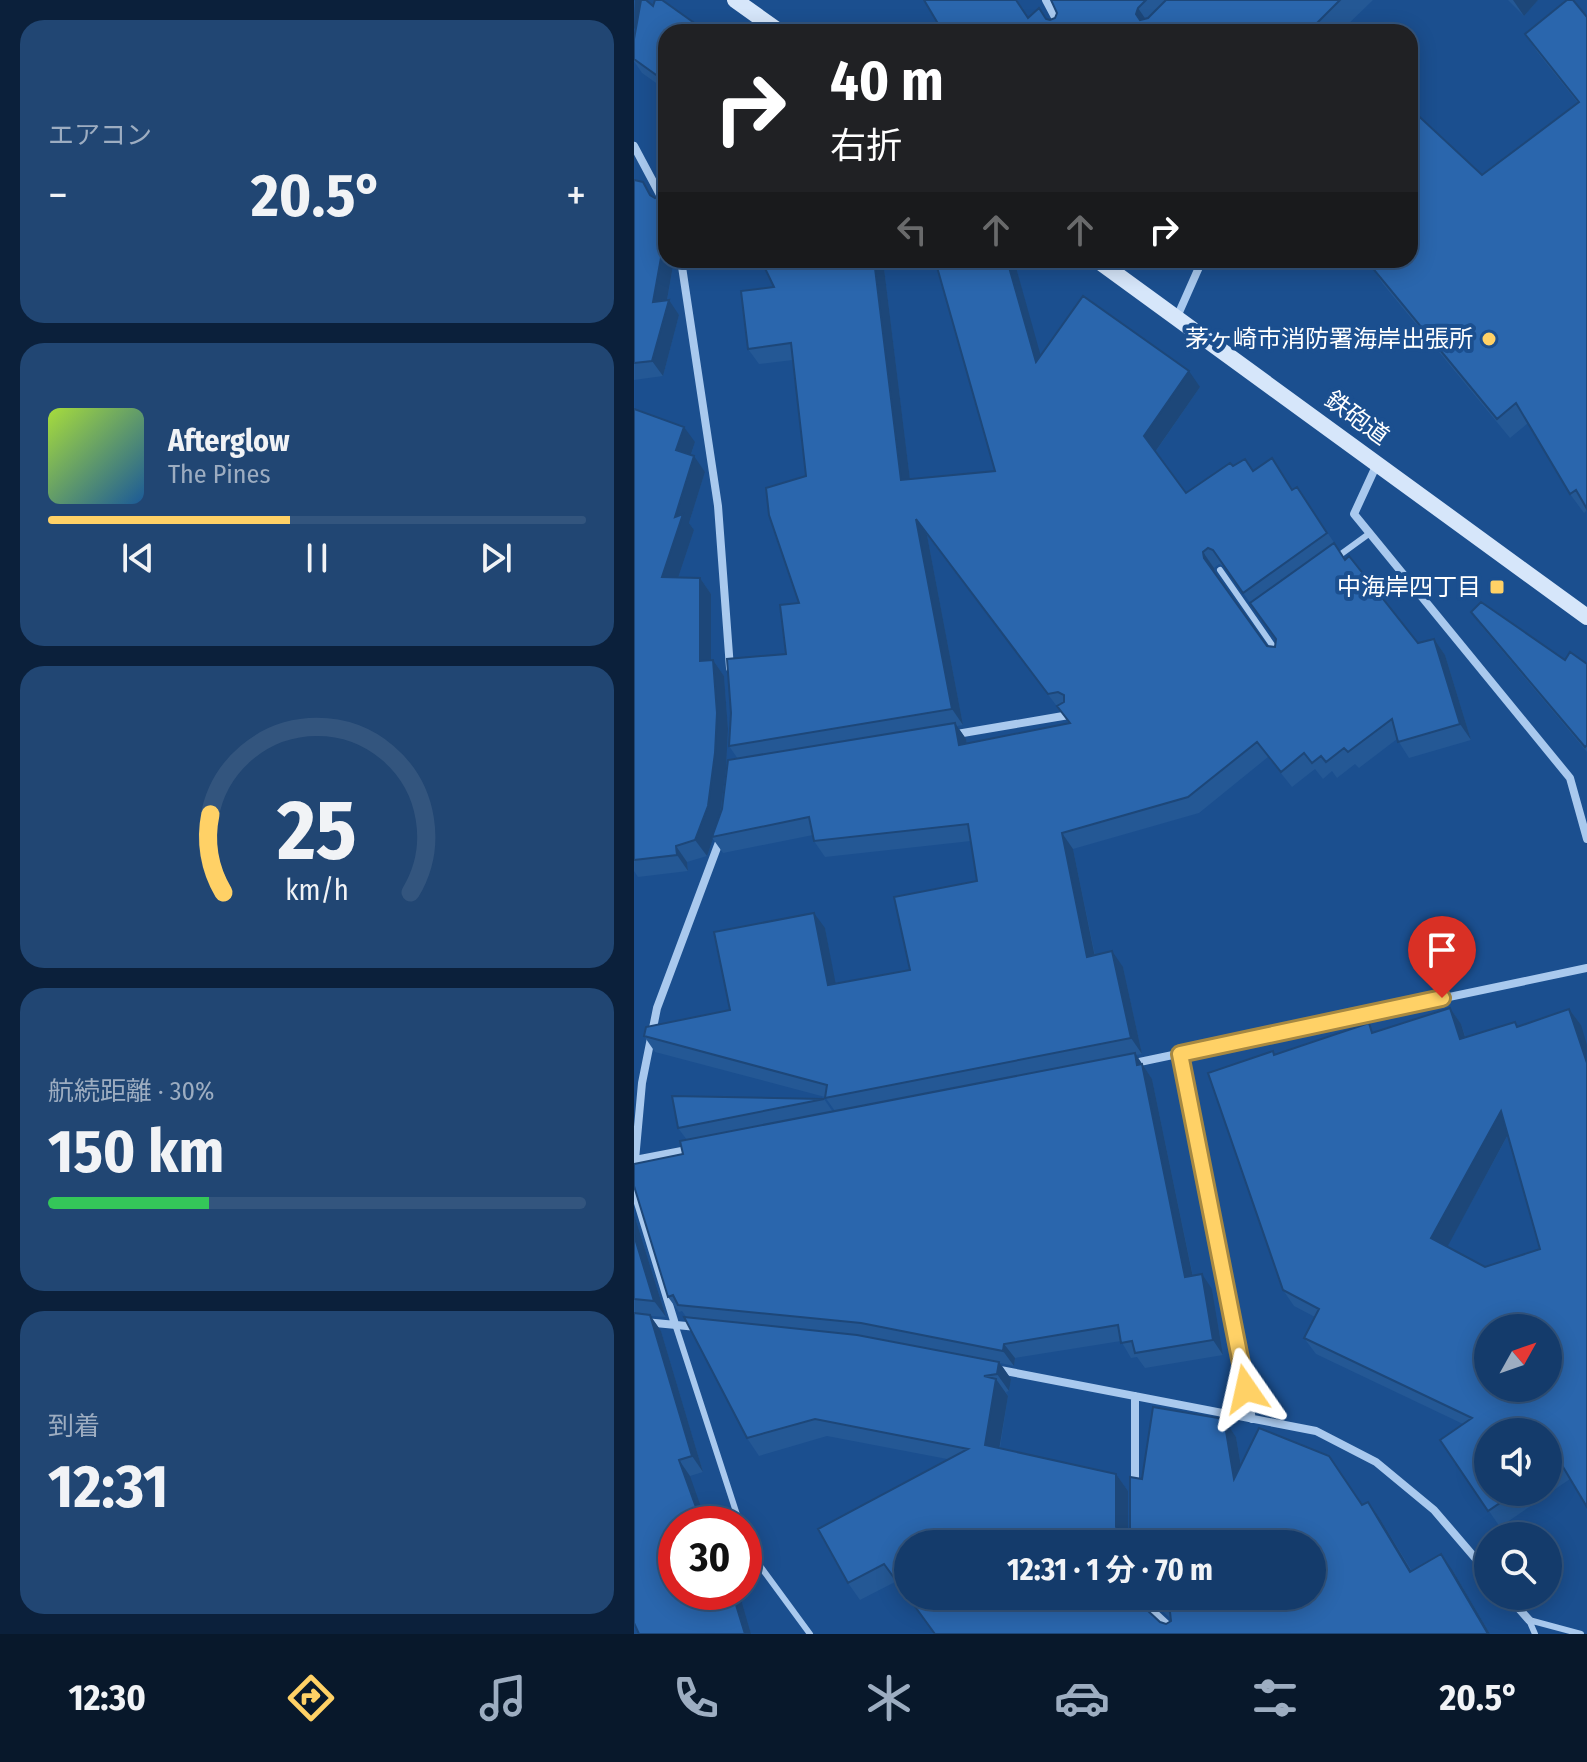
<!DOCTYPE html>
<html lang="ja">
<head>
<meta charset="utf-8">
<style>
  body { margin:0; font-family:"Fira Sans Condensed","Noto Sans JP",sans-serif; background:#214673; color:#f1f3f6; height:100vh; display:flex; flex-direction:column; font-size:30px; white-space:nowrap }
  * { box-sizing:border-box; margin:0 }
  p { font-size:26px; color:#9dadc1 }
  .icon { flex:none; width:44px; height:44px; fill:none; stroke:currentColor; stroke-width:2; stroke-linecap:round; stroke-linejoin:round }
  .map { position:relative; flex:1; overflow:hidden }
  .side { display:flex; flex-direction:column; gap:20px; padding:20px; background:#0b203b; width:634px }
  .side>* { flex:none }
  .guide { position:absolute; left:24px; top:24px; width:760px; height:244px; border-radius:24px; box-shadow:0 4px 20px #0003,0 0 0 2px #33557e; background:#202124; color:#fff; overflow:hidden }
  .needle { width:52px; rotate:50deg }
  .fabs { position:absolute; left:840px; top:1314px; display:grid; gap:16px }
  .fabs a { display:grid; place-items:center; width:88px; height:88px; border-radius:50%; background:#143b6b; box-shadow:0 4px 20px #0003,0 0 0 2px #33557e; font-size:40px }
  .speed { position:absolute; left:24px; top:1506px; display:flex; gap:16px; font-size:40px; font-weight:700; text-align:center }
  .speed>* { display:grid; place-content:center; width:104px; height:104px; border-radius:50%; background:#143b6b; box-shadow:0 4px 20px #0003,0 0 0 2px #33557e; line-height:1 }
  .speed .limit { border:12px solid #d22; background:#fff; color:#111 }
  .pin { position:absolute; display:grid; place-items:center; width:68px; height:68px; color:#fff; margin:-82px -34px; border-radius:50% 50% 50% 0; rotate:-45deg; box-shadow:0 0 8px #0007 }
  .pin .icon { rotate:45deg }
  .me { position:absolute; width:88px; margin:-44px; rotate:349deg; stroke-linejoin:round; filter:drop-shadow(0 0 6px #0008) }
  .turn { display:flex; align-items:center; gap:28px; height:168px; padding:0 40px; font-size:36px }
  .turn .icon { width:104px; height:104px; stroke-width:2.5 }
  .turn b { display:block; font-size:56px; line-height:68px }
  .lanes { display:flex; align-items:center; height:76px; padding:0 40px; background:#0003; justify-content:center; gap:40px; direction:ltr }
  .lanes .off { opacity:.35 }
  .big { font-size:60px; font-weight:700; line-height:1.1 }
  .side .tile { flex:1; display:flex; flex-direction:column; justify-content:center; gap:12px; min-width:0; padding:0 28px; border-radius:24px; background:#214673 }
  .side .dial { align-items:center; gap:0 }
  .dial svg { height:208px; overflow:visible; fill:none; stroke:#33557e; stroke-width:7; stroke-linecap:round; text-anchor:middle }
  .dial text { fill:#f1f3f6; stroke:none }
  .song { display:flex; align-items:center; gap:24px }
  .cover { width:96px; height:96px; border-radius:12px; background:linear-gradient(135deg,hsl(80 70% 55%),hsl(210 70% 35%)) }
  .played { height:8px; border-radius:4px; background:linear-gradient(90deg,#ffd166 45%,#33557e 45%) }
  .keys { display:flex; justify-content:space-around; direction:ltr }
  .heat { display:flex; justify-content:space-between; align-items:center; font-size:44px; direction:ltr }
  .charge { height:12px; border-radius:6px; background:linear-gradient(90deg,#34c759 30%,#33557e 0) }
  .trip { position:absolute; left:260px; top:1530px; width:432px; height:80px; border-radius:40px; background:#143b6b; box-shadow:0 4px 20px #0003,0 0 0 2px #33557e; font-weight:700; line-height:80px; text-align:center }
  .tab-bar { display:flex; height:128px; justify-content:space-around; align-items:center; background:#08182b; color:#9dadc1 }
  .tab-bar .icon { width:56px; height:56px }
  .tab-bar .current { color:#ffd166 }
  .tab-bar b { font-size:36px; color:#f1f3f6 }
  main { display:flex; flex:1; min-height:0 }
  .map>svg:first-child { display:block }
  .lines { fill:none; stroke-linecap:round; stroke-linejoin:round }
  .lane { stroke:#a9c9ee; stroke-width:6 }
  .street { stroke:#a9c9ee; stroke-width:8 }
  .secondary { stroke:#d6e6fa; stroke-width:16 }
  .wall { fill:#245895; fill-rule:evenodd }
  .shaded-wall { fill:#1d4779 }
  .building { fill:#2a66ad; stroke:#1d4779; stroke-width:2; fill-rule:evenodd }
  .route-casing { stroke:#a68842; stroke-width:20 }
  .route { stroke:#ffd166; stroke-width:14 }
  .poi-dot { fill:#ffd166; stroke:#1b4f8f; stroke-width:3 }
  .labels { text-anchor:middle; stroke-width:8; stroke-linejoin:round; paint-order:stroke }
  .poi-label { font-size:24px; fill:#fff; stroke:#1b4f8f; text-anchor:end }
  .street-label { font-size:24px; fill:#fff; stroke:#1b4f8f }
</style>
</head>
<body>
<main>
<section class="side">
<div class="tile"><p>エアコン</p>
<div class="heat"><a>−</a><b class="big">20.5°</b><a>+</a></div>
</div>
<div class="tile">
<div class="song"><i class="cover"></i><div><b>Afterglow</b><p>The Pines</p></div></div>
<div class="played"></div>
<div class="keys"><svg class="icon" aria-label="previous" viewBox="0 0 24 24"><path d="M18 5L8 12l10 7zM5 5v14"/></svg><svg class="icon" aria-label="pause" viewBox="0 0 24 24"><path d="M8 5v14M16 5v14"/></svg><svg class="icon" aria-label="next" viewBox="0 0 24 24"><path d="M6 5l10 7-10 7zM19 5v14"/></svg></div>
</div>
<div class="tile dial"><svg viewBox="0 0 100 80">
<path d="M14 69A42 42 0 1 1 86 69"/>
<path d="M14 69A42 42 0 0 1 9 39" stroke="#ffd166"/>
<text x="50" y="56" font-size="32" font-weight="700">25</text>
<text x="50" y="72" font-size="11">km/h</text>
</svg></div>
<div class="tile"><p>航続距離 · 30%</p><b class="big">150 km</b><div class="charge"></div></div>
<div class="tile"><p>到着</p><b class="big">12:31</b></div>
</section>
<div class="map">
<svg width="953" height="1634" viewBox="0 0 953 1634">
  <rect width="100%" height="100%" fill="#1b4f8f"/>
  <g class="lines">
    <path class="lane" d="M703 557 736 533
      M586 570 643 652
      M41 1324 106 1524
      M110 1536 115 1551 176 1634
      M895 1620 947 1634
      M895 1620 901 1634"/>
    <path class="street" d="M412 0 429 32
      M0 146 32 206
      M47 260 84 506 96 668
      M543 317 566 265 564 260
      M743 464 720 514 936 778 953 839
      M317 735 435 715
      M546 1054 618 1419
      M496 1064 953 968
      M1 1160 58 1149
      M0 1321 63 1327
      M41 1324 3 1200 1 1160 8 1083 23 1008 87 837
      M361 1369 682 1431 742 1462 800 1510 854 1573
      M501 1487V1396
      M502 1596 543 1634
      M874 1596 895 1620"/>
    <path class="secondary" d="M101 0 146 32
      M463 260 953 617"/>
  </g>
  <path class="wall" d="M0 0 32 32V90L8 73 0 61V39L2 26Z
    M290 0H383L394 18 405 8 413 19 416 20 421 18 423 13 417 0H739L706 32H309Z
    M874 0H904L890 16Z
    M953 17V510L950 513 936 494 894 423 876 438 749 284 736 265 780 229 776 226V108L848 175 944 103 904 53 891 34Z
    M0 180 21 198 28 194 32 186V260H40L33 301 45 315 29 376 0 380Z
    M127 260H249L276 480 361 471 301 260H380L406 356 566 387 522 451 552 493 599 466 619 471 659 489 663 487 711 559 784 643 800 639 811 655 837 740 775 758 763 739 725 768 721 764 703 778 698 771 689 779 681 769 658 787 634 757 565 813 439 849 461 955 489 967 508 1054 502 1055 518 1079 559 1276 578 1289 589 1355 511 1368 503 1357 497 1358 487 1341 381 1358 380 1366 366 1363 377 1379 375 1391 372 1392 374 1396 366 1448 482 1474 494 1491V1531L496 1528 508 1479 590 1419 602 1437 607 1465 728 1505 734 1502 746 1519 778 1571H819L856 1634H301L261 1582 226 1600 214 1583 313 1459 193 1436 125 1456 113 1438 53 1318 48 1311 45 1312 34 1297 49 1154 53 1140 44 1128 190 1099 199 1112 201 1111 191 1097 21 1052 10 1036 96 1010 191 928 201 983 276 970 343 881 337 841 191 857 180 841 179 835 89 853 79 839 73 856 53 862 54 871 4 877 0 871V409L61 442 57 455 71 472 55 523 60 530 44 578H66L77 594V660H79L90 676 94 729 92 769 86 814 104 759 95 746 152 654 165 603 172 476 159 360 125 364 114 349 140 287ZM293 535 425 709 435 723 333 744 332 739 323 726 329 725ZM585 564 590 566 642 639 641 647 633 646 581 573 580 568ZM274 1544 678 1596H512L536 1618 537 1621 532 1624Z
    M837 612 931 660 953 664V752L848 627Z
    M816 1008 827 1024 832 1038 884 1026 935 1009 947 1025 936 1479 866 1527 806 1440 829 1424 682 1354 670 1338 681 1317 660 1306 649 1290 639 1051 641 1054 741 1032ZM874 1135 906 1249 851 1267 813 1247ZM914 1432V1492H854Z
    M0 1214 32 1317 16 1316 27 1331 69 1472 56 1476 42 1592H105L117 1634 0 1623Z"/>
  <path class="shaded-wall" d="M1 0H8L15 10 0 29Z
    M879 0H904L890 16Z
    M504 8 517 27 516 32 502 14Z
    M32 230V260H40L30 317 19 302Z
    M240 260H249L278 496 267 480Z
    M373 260H380L413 378 402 362Z
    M35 300 45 315 29 376 18 361Z
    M555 371 566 387 521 452 510 436Z
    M50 427 61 442 53 466 42 450Z
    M60 456 71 472 55 523 60 530 39 593 28 577 41 517Z
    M282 519 293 535 329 725 318 709Z
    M569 552 580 568 581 573 570 558Z
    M66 578 77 594V677L66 661Z
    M800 639 811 655 837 740 826 724Z
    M79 660 90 676 94 729 92 769 85 822 78 837 79 839 73 856 61 840Z
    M321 723 332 739 336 761 325 745Z
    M428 833 439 849 464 972 453 957Z
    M42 846 53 862 54 871 43 855Z
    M180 913 191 928 205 1001 194 985Z
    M478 951 489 967 508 1054 497 1038Z
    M816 1008 827 1024 837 1056 826 1039Z
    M935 1009 947 1025 953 1045V1063Z
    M501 1053 518 1079 562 1292 551 1277Z
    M867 1111 878 1127 809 1255 797 1238Z
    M0 1214 32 1317 20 1301 0 1235Z
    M568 1274 578 1289 589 1355 579 1340Z
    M16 1315 27 1331 69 1472 58 1456Z
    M370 1344 381 1358 380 1366 369 1351Z
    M365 1362 377 1379 375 1391 363 1374Z
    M362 1379 374 1396 363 1462 351 1445Z
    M590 1419 602 1437 612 1496 600 1479Z
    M45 1460 56 1476 73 1524H68Z
    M482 1474 494 1491V1544L482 1527Z
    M734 1502 746 1519 788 1589 776 1572Z
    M807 1554 819 1571 856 1634H854Z
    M98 1592H105L117 1634H111Z"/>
  <path class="building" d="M7 0H12L19 6 21 0H28L73 32H32V82L0 59V39Z
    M290 0H382L394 18 405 8 412 19 416 20 421 18 423 13 417 0H512L504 8 502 14 506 20 514 18 532 0H706L684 22 694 32H309Z
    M933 0H939L953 17V509L942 490 936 494 882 403 863 419 736 265 743 260H776V232L783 226 776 219V108L848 175 945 102 891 34Z
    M0 180 9 182 16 195 21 198 28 194 26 185 32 186V230L19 302 35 300 18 361 0 363Z
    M127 260H240L267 480 361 471 301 260H373L402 362 449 296 555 371 510 436 552 493 596 463 599 466 611 459 619 471 638 458 658 490 663 487 693 533 609 593 579 550 574 548 569 552 570 558 633 646 641 647 642 639 616 603 700 543 711 560 715 556 784 643 800 639 826 724 764 742 758 719 714 752 710 748 692 762 687 756 678 763 670 753 647 772 623 742 554 797 428 833 453 957 478 951 497 1038 191 1098 193 1085 10 1036 12 1027 96 1010 80 932 180 913 194 985 276 970 260 897 343 881 334 824 180 841 175 817 78 837 88 809 94 760 321 723 325 745 436 723 423 706 430 702V695L424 692 414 694 282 519 318 709 95 746 97 713 93 659 152 654 146 605 165 603 135 515 132 488 172 476 157 343 114 349 107 291 140 287Z
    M0 409 50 427 42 450 60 456 41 517 49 514 28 577 66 578V661L79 660 83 713 81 753 74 806 61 840 42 846 43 855 0 860Z
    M847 602 931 660 936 652 953 664V745L951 747 837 612Z
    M816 1008 826 1039 881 1022 883 1027 935 1009 953 1063V1507L926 1462 914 1470V1432H854V1492H882L854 1511 806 1440 838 1418 670 1338 685 1309 649 1290 574 1073 639 1051 640 1055 735 1023 738 1033ZM867 1111 906 1249 851 1267 797 1238ZM854 1328H914V1388H854Z
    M501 1053 503 1065 508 1064 551 1277 568 1274 579 1340 501 1353 498 1341 487 1343 484 1325 370 1344 369 1351 227 1323 44 1305 39 1295 34 1297 0 1186V1164L49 1154 46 1141Z
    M38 1096 190 1099 44 1128Z
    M0 1235 20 1301 0 1299Z
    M0 1313 16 1315 58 1456 45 1460 68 1524H42V1592H98L111 1634H5L0 1623Z
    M50 1317 223 1335 365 1362 363 1374 350 1376 362 1379 351 1445 482 1474V1527L488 1534 493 1532 496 1528V1477L508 1479 519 1407 590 1419 600 1479 625 1428 695 1456 728 1505 734 1502 776 1572 807 1554 854 1634H301L250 1564 214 1583 184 1529 334 1449 181 1419 113 1438ZM274 1544H678V1596H519L536 1612 537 1621 532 1624 526 1622 498 1596H274Z"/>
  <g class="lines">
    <defs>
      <path id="route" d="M612 1389 546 1054 808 998"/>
    </defs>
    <use href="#route" class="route-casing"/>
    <use href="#route" class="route"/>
  </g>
  <g class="poi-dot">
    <circle cx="855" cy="339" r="8"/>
    <rect x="855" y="579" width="16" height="16" rx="4"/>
  </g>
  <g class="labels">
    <g class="poi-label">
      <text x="839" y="347">茅ヶ崎市消防署海岸出張所</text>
      <text x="847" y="595">中海岸四丁目</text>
    </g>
    <g class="street-label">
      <text transform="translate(723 418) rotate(36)" y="8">鉄砲道</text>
    </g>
  </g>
</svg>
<div class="fabs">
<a><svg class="needle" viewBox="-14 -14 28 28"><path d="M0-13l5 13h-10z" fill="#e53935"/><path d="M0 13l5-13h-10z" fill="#9dadc1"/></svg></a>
<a><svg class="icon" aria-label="sound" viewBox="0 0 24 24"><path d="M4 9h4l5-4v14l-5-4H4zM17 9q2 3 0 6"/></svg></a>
<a><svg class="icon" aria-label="search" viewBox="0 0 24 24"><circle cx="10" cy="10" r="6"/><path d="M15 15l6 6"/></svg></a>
</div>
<div class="speed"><div class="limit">30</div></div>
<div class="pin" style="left:808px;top:998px;background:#d93025"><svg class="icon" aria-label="arrive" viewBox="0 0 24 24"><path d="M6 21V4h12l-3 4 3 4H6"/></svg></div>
<svg class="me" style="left:612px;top:1389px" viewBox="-20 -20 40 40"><path d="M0-17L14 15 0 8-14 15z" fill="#ffd166" stroke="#fff" stroke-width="4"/></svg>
<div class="trip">12:31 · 1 分 · 70 m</div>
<div class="guide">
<div class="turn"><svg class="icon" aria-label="right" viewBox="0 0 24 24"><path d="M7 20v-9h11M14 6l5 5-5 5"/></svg><div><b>40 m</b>右折</div></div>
<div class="lanes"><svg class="icon off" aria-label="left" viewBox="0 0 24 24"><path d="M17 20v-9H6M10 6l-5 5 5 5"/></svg><svg class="icon off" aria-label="ahead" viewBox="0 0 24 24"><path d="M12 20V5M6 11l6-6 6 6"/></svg><svg class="icon off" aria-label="ahead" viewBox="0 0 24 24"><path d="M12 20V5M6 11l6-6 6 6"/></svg><svg class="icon" aria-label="right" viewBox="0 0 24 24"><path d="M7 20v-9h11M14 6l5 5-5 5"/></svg></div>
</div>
</div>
</main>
<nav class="tab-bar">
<b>12:30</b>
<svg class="icon current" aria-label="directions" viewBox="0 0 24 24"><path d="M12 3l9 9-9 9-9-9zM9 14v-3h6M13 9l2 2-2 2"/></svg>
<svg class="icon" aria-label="music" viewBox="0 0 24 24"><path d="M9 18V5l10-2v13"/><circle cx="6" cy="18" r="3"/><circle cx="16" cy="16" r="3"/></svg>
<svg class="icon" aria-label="phone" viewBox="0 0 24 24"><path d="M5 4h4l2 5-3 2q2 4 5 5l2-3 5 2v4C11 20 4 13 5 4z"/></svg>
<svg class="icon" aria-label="climate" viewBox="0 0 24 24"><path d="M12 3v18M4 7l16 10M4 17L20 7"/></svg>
<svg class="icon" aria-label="car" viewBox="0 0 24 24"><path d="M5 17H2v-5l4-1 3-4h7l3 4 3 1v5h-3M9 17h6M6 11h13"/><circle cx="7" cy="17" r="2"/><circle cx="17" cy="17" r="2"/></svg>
<svg class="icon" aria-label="filters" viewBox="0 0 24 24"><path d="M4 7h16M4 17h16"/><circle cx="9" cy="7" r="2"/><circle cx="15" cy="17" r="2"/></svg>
<b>20.5°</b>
</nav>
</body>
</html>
